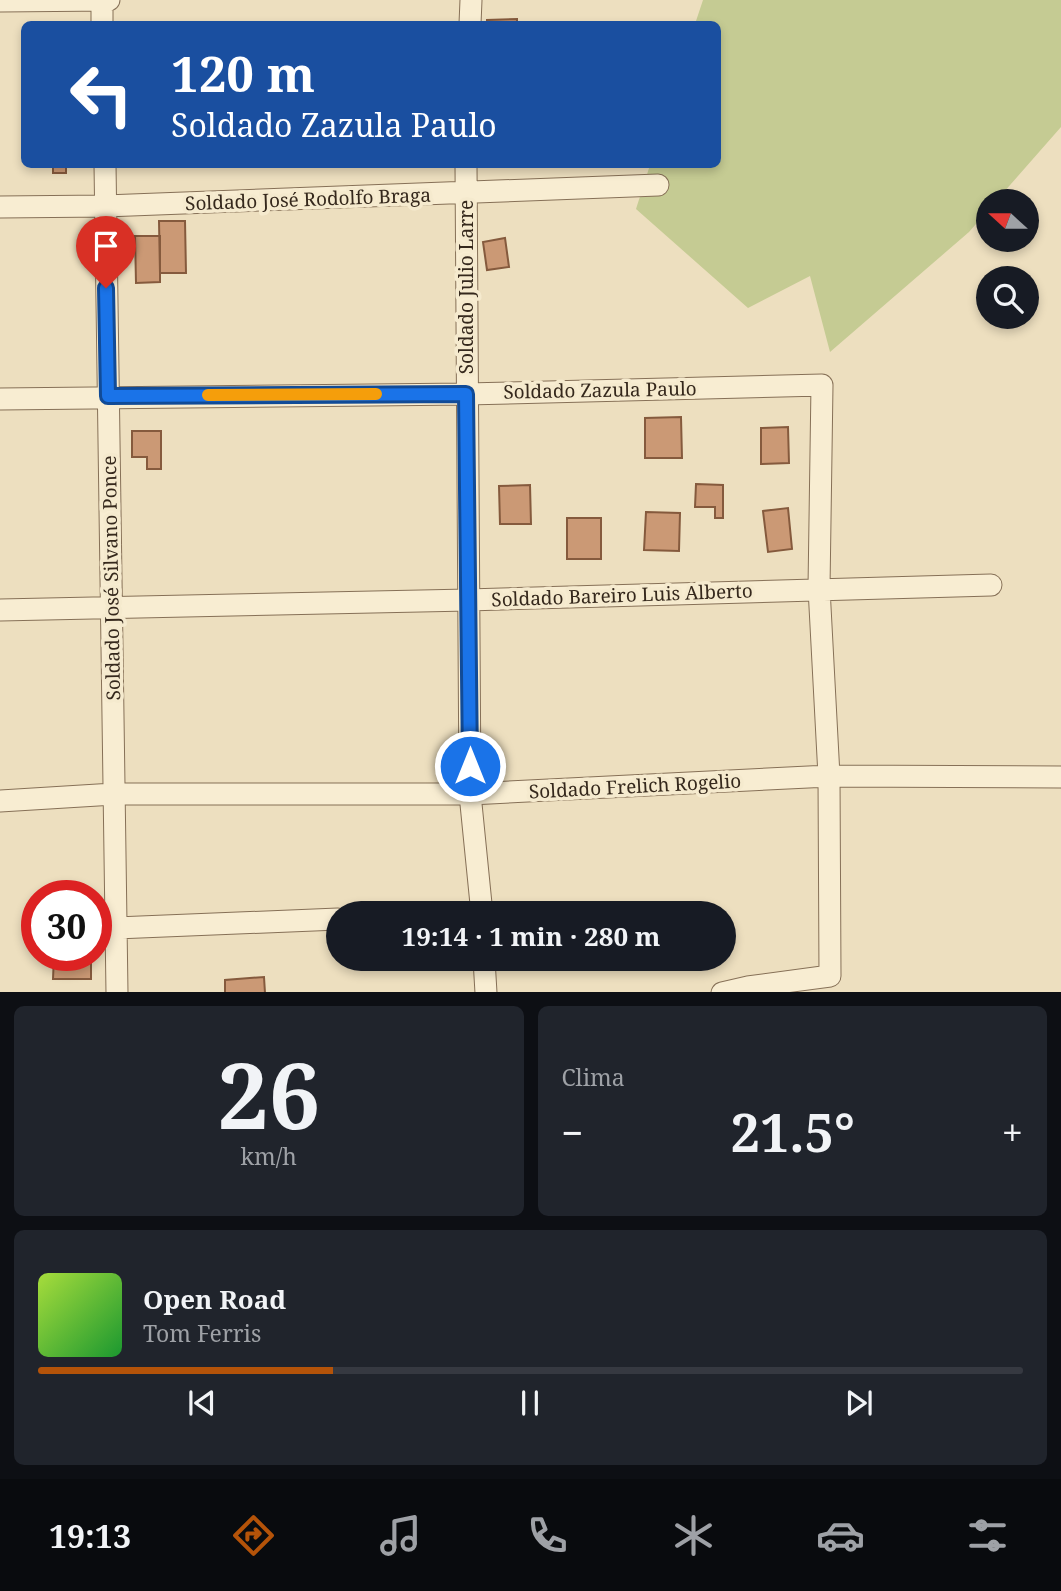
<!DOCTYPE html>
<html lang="es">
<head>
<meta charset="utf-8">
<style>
  body { margin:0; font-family:"Noto Serif",serif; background:#20242c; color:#f1f3f6; height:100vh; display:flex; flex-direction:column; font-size:26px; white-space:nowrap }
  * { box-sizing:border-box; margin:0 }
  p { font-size:23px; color:#9ea1a6 }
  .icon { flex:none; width:38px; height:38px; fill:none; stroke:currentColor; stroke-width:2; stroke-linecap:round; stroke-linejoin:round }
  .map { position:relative; height:992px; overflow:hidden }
  .sheet { display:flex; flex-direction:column; gap:14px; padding:14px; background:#0d0f14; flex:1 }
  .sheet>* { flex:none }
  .top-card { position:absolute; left:21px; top:21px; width:700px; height:147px; border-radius:10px; box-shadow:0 4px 10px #0003; background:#1a4fa0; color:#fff; overflow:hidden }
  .needle { width:46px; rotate:291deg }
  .fabs { position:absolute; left:976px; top:189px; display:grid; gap:14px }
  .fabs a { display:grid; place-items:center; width:63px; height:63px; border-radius:50%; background:#171b24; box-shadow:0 4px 10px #0003; font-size:35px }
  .speed { position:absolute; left:21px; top:880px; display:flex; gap:14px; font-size:35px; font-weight:700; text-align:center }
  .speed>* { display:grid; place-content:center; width:91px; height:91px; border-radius:50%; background:#171b24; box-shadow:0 4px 10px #0003; line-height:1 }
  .speed .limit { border:10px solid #d22; background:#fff; color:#111 }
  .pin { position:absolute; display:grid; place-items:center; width:60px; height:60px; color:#fff; margin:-72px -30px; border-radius:50% 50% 50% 0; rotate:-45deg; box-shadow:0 0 7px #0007 }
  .pin .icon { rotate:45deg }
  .me { position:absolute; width:77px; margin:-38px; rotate:0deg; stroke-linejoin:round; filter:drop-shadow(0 0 5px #0008) }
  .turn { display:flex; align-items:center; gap:24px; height:147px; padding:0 35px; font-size:32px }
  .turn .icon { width:91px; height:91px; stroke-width:2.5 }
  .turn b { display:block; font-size:49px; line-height:60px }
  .big { font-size:52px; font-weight:700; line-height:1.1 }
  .sheet .card { flex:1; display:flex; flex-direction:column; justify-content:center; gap:10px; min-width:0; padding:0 24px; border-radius:10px; background:#20242c }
  .sheet .dial { align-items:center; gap:0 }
  .dial b { font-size:91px; line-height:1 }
  .song { display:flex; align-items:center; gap:21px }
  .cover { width:84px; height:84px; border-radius:10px; background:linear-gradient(135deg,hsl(80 70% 55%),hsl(130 70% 35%)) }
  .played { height:7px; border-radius:4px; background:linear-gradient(90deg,#b45309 30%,#363941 30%) }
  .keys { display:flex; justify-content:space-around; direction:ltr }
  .heat { display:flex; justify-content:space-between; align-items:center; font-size:38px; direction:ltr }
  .sheet .tiles { flex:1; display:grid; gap:14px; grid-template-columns:1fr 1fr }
  .card:last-child { grid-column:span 2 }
  .trip { position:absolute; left:326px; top:901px; width:410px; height:70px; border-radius:35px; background:#171b24; box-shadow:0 4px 10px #0003; font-weight:700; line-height:70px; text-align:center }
  .dock { display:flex; height:112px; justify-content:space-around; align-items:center; background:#090b0e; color:#9ea1a6 }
  .dock .icon { width:49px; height:49px }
  .dock .on { color:#b45309 }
  .dock b { font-size:32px; color:#f1f3f6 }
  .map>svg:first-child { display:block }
  .green { fill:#c5cb93 }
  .building { fill:#cb9975; stroke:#855a3d; stroke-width:2 }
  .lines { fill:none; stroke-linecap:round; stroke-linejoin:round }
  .minor-casing { stroke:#867057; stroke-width:23 }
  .minor { stroke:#f8edd2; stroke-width:21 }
  .route-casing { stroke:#114b97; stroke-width:18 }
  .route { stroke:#1a73e8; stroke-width:12 }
  .slow { stroke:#f59e0b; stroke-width:12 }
  .labels { text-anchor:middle; stroke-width:7; stroke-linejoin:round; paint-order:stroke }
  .street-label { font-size:19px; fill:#35281c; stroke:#f5eace }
</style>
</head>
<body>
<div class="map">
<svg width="1061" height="993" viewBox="0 0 1061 993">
  <rect width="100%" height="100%" fill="#eddfbf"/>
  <path class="green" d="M703 0H1061V127L996 201H989V209L969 232 830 352 810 276 748 308 636 209 650 165 718 164V24H695Z"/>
  <path class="building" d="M517 19V24H487V20Z
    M53 164H66V173H53Z
    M159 221H185L186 273H160Z
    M135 236H160V282L136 283Z
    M505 238 509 267 487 270 483 242Z
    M681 417 682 458H645V418Z
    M788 427 789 463 761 464V428Z
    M132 431H161V469H147V457H132Z
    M696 484 723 485V518H715V507H695Z
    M530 485 531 524H500L499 486Z
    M788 508 792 549 768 552 763 511Z
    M646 512 680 513 679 551 644 550Z
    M567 518H601V559H567Z
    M54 956H91V979H53Z
    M264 977 265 993H225V980Z"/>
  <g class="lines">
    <defs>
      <path id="minor" d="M102 0V24
        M0 1 109 0
        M470 24 471 0
        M105 164 117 993
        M466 164 470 794 482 914
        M0 207 105 206 658 185
        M0 399 466 394 822 385 819 588 829 776 830 976 748 987 722 993
        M0 610 468 600 991 585
        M0 801 114 794H470L829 776 1061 777
        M116 928 338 919
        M484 959 486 993"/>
    </defs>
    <use href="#minor" class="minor-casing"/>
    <use href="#minor" class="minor"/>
  </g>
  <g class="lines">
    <defs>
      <path id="route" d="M106 288 108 396 466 394 470 766"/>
    </defs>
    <use href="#route" class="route-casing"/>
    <use href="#route" class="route"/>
    <path class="slow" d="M208 395 376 394"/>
  </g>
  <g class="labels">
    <g class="street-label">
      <text transform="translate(308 199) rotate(-2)" y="7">Soldado José Rodolfo Braga</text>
      <text transform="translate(466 287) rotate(-90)" y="7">Soldado Julio Larre</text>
      <text transform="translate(600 390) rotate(-1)" y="7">Soldado Zazula Paulo</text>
      <text transform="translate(111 578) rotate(-91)" y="7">Soldado José Silvano Ponce</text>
      <text transform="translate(622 595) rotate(-2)" y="7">Soldado Bareiro Luis Alberto</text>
      <text transform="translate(635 786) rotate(-3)" y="7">Soldado Frelich Rogelio</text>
    </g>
  </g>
</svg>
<div class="fabs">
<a><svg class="needle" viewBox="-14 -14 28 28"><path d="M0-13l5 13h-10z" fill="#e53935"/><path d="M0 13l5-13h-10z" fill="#9ea1a6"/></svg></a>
<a><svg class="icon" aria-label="search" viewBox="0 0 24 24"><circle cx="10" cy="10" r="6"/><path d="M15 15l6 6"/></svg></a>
</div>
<div class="speed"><div class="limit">30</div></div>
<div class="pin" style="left:106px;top:288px;background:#d93025"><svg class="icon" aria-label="arrive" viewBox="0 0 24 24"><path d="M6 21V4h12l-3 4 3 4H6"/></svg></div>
<svg class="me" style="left:470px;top:766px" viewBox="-20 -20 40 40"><circle r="17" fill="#1a73e8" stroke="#fff" stroke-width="3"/><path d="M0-11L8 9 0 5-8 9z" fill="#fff"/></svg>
<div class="trip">19:14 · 1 min · 280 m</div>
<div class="top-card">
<div class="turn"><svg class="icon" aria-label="left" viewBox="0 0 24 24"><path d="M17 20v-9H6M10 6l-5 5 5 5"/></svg><div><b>120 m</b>Soldado Zazula Paulo</div></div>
</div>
</div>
<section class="sheet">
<div class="tiles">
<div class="card dial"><b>26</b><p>km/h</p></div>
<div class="card"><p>Clima</p>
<div class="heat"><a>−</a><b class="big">21.5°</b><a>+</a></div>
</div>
<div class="card">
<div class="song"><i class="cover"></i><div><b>Open Road</b><p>Tom Ferris</p></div></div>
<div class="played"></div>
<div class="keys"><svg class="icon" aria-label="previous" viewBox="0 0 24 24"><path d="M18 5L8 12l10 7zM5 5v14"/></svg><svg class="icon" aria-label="pause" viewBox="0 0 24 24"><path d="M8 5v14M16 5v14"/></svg><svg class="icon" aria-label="next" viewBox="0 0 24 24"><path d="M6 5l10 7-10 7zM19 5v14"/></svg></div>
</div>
</div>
</section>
<nav class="dock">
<b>19:13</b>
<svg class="icon on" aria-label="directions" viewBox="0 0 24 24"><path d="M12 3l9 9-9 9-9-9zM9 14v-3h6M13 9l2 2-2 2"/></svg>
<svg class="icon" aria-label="music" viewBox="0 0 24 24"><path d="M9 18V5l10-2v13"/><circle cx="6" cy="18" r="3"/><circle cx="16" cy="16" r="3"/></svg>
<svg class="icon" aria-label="phone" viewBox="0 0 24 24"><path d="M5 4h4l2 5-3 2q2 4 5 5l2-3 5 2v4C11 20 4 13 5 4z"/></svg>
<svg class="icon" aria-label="climate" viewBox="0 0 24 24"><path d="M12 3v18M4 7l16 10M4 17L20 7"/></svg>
<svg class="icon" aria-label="car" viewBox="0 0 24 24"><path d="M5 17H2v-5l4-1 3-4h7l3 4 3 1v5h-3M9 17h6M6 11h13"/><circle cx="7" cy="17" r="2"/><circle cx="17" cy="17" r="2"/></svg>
<svg class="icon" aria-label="filters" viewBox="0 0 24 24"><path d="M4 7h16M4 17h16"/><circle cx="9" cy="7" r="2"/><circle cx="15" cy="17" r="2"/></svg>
</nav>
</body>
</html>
